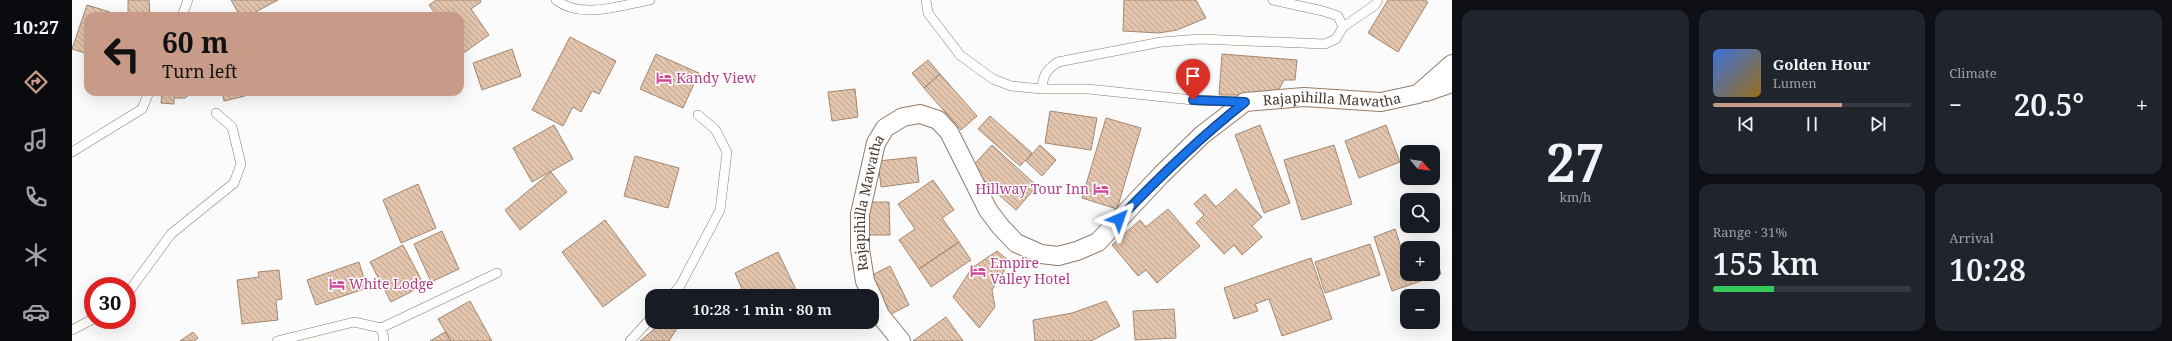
<!DOCTYPE html>
<html lang="en">
<head>
<meta charset="utf-8">
<style>
  body { margin:0; font-family:"Noto Serif",serif; background:#20242c; color:#f1f3f6; height:100vh; display:flex; flex-direction:column; font-size:15px; white-space:nowrap }
  * { box-sizing:border-box; margin:0 }
  p { font-size:13px; color:#9ea1a6 }
  .icon { flex:none; width:22px; height:22px; fill:none; stroke:currentColor; stroke-width:2; stroke-linecap:round; stroke-linejoin:round }
  .map { position:relative; flex:1; overflow:hidden }
  .side { display:flex; flex-direction:column; gap:10px; padding:10px; background:#0d0f14; width:720px }
  .side>* { flex:none }
  .banner { position:absolute; left:12px; top:12px; width:380px; height:84px; border-radius:12px; box-shadow:0 4px 16px #0002; background:#c89b89; color:#111; overflow:hidden }
  .needle { width:26px; rotate:119deg }
  .controls { position:absolute; left:1328px; top:145px; display:grid; gap:8px }
  .controls a { display:grid; place-items:center; width:40px; height:40px; border-radius:8px; background:#171b24; box-shadow:0 4px 16px #0002; font-size:20px }
  .speed { position:absolute; left:12px; top:277px; display:flex; gap:8px; font-size:20px; font-weight:700; text-align:center }
  .speed>* { display:grid; place-content:center; width:52px; height:52px; border-radius:50%; background:#171b24; box-shadow:0 4px 16px #0002; line-height:1 }
  .speed .limit { border:6px solid #d22; background:#fff; color:#111 }
  .pin { position:absolute; display:grid; place-items:center; width:34px; height:34px; color:#fff; margin:-41px -17px; border-radius:50% 50% 50% 0; rotate:-45deg; box-shadow:0 0 4px #0007 }
  .pin .icon { rotate:45deg }
  .me { position:absolute; width:44px; margin:-22px; rotate:43deg; stroke-linejoin:round; filter:drop-shadow(0 0 3px #0008) }
  .turn { display:flex; align-items:center; gap:14px; height:84px; padding:0 12px; font-size:18px }
  .turn .icon { width:52px; height:52px; stroke-width:2.5 }
  .turn b { display:block; font-size:28px; line-height:34px }
  .big { font-size:30px; font-weight:600; line-height:1.1 }
  .side .tile { flex:1; display:flex; flex-direction:column; justify-content:center; gap:6px; min-width:0; padding:0 14px; border-radius:12px; background:#20242c }
  .side .dial { align-items:center; gap:0 }
  .dial b { font-size:52px; line-height:1 }
  .song { display:flex; align-items:center; gap:12px }
  .cover { width:48px; height:48px; border-radius:6px; background:linear-gradient(135deg,hsl(220 70% 55%),hsl(40 70% 35%)) }
  .played { height:4px; border-radius:2px; background:linear-gradient(90deg,#c89b89 65%,#363941 65%) }
  .keys { display:flex; justify-content:space-around; direction:ltr }
  .heat { display:flex; justify-content:space-between; align-items:center; font-size:22px; direction:ltr }
  .charge { height:6px; border-radius:3px; background:linear-gradient(90deg,#34c759 31%,#363941 0) }
  .side .tiles { flex:1; display:grid; gap:10px; grid-template-columns:repeat(3,1fr) }
  .tile:first-child { grid-row:span 2 }
  .trip { position:absolute; left:573px; top:289px; width:234px; height:40px; border-radius:12px; background:#171b24; box-shadow:0 4px 16px #0002; font-weight:600; line-height:40px; text-align:center }
  main { display:flex; flex:1; min-height:0 }
  .dock { display:flex; flex-direction:column; width:72px; justify-content:space-around; align-items:center; background:#090b0e; color:#9ea1a6 }
  .dock .icon { width:28px; height:28px }
  .dock .current { color:#c89b89 }
  .dock b { font-size:18px; color:#f1f3f6 }
  .map>svg:first-child { display:block }
  .building { fill:url(#building-back-hatch); stroke:#a38771 }
  .lines { fill:none; stroke-linecap:round; stroke-linejoin:round }
  .lane-casing { stroke:#957a64; stroke-width:10 }
  .street-casing { stroke:#957a64; stroke-width:20 }
  .lane { stroke:#fff; stroke-width:9 }
  .street { stroke:#fff; stroke-width:18 }
  .route-casing { stroke:#114b97; stroke-width:10 }
  .route { stroke:#1a73e8; stroke-width:7 }
  .labels { text-anchor:middle; stroke-width:3; stroke-linejoin:round; paint-order:stroke }
  .hotel-label { font-size:14px; fill:#b23c85; stroke:#fff; text-anchor:start }
  .street-label { font-size:14px; fill:#44382f; stroke:#fff }
</style>
</head>
<body>
<main>
<nav class="dock">
<b>10:27</b>
<svg class="icon current" aria-label="directions" viewBox="0 0 24 24"><path d="M12 3l9 9-9 9-9-9zM9 14v-3h6M13 9l2 2-2 2"/></svg>
<svg class="icon" aria-label="music" viewBox="0 0 24 24"><path d="M9 18V5l10-2v13"/><circle cx="6" cy="18" r="3"/><circle cx="16" cy="16" r="3"/></svg>
<svg class="icon" aria-label="phone" viewBox="0 0 24 24"><path d="M5 4h4l2 5-3 2q2 4 5 5l2-3 5 2v4C11 20 4 13 5 4z"/></svg>
<svg class="icon" aria-label="climate" viewBox="0 0 24 24"><path d="M12 3v18M4 7l16 10M4 17L20 7"/></svg>
<svg class="icon" aria-label="car" viewBox="0 0 24 24"><path d="M5 17H2v-5l4-1 3-4h7l3 4 3 1v5h-3M9 17h6M6 11h13"/><circle cx="7" cy="17" r="2"/><circle cx="17" cy="17" r="2"/></svg>
</nav>
<div class="map">
<svg width="1380" height="341" viewBox="0 0 1380 341">
  <defs>
    <pattern id="building-back-hatch" width="6" height="6" patternUnits="userSpaceOnUse"><rect width="6" height="6" fill="#e3c5ad"/><path d="M-1 5l2 2M0 0l6 6M5-1l2 2" fill="none" stroke="#baa18d"/></pattern>
  </defs>
  <rect width="100%" height="100%" fill="#fbfbfb"/>
  <path class="building" d="M56 0H77L78 16H56Z
    M159 0H206L176 16H168Z
    M364 0H408L409 2 399 9 417 35 390 54 388 51V16H365L357 5Z
    M1052 0H1124L1134 18 1105 30 1087 33 1051 31Z
    M1316 0H1353L1356 2 1326 52 1296 33Z
    M15 5 38 12 36 16H16V54L0 49Z
    M498 37 544 61 527 94 520 91 509 112 501 107 491 126 460 110Z
    M440 49 449 76 410 90 401 63Z
    M584 54 627 73 611 108 568 89Z
    M1150 54 1225 60 1223 80H1212L1206 91 1192 95H1147Z
    M856 60 868 74 852 88 840 73Z
    M868 74 905 116 889 130 852 88Z
    M783 89 786 117 760 121 756 92Z
    M90 92H121L113 98H102V104L89 103Z
    M150 92H172L173 96 152 101Z
    M978 111 1025 118 1019 150 973 143Z
    M918 116 960 153 948 166 906 129Z
    M1034 118 1069 128 1045 209 1010 198Z
    M482 125 501 159 460 182 441 148Z
    M1188 125 1218 203 1192 213 1163 135Z
    M1314 125 1328 162 1287 178 1273 141Z
    M920 145 965 186 944 210 898 169Z
    M968 145 984 160 970 176 954 161Z
    M1262 145 1280 204 1230 220 1212 160Z
    M563 156 607 168 596 208 552 196Z
    M844 157 847 182 809 187 806 161Z
    M479 172 495 192 448 230 433 210Z
    M861 180 882 210 870 218 887 242 847 269 827 240 843 229 826 204Z
    M346 184 364 228 329 243 311 200Z
    M1164 189 1190 217 1180 226 1190 237 1170 255 1162 245 1152 254 1124 223 1132 215 1122 204 1133 194 1144 207Z
    M794 202H817L818 235H795Z
    M1096 209 1128 246 1085 283 1074 270 1066 276 1040 245 1068 220 1074 227Z
    M533 220 574 275 531 307 490 252Z
    M1323 229 1331 253 1335 252V274H1361V248L1369 274 1320 291 1302 237Z
    M370 231 387 269 359 282 342 244Z
    M887 242 899 260 859 287 847 269Z
    M1298 244 1308 275 1253 293 1243 262Z
    M331 245 352 285 319 302 298 262Z
    M925 251 938 262 920 290 923 307 907 328 881 297 900 268Z
    M706 252 726 294 722 296H673L663 273Z
    M1239 258 1260 319 1210 336 1197 299 1183 304 1186 311 1162 319 1152 288Z
    M287 262 295 288 244 305 235 280Z
    M818 266 837 305 813 317 794 278Z
    M207 270 210 299 204 300 206 320 170 324 165 280 187 277 186 272Z
    M398 301 420 341H379L366 319Z
    M1034 301 1048 326 1019 341H963L961 320 1000 313Z
    M1102 309 1104 338 1063 340 1061 311Z
    M874 317 891 341H841Z
    M591 322H609L597 341H568Z
    M121 332 126 338 122 341H108Z
    M373 332 379 341H358Z"/>
  <g class="lines">
    <defs>
      <path id="lane" d="M484 0C510 20 549 5 578 0
        M854 0 856 13 888 55 921 79 939 86 970 89
        M110 16 116 0
        M1271 27 1303 5 1306 0
        M1171 102 1121 100 1016 89H970C971 75 974 70 986 62L1089 42 1128 39 1253 44 1264 39 1271 27 1266 16 1251 11 1201 0
        M0 152 70 109 77 92
        M55 294 99 234 162 183 169 164 160 127 144 113
        M599 296 608 286 648 210 655 152 643 129 626 115
        M309 328 425 273
        M0 330 21 319
        M205 341 282 322 309 328 312 338 311 341
        M558 341 580 317"/>
      <g id="street">
        <path d="M1354 92 1380 83"/>
        <path id="s1" d="M800 296 793 281 788 249V214L804 143 813 128 831 117 848 114 866 120 877 132 916 210 928 226 944 243 969 254 986 256 1005 251 1026 242 1089 175 1130 135 1173 102 1232 97 1309 102 1346 94 1380 64"/>
        <path d="M800 296 808 315 829 341"/>
      </g>
    </defs>
    <use href="#lane" class="lane-casing"/>
    <use href="#street" class="street-casing"/>
    <use href="#lane" class="lane"/>
    <use href="#street" class="street"/>
  </g>
  <g class="lines">
    <defs>
      <path id="route" d="M1047 219C1088 176 1126 139 1173 102L1121 100"/>
    </defs>
    <use href="#route" class="route-casing"/>
    <use href="#route" class="route"/>
  </g>
  <defs>
    <symbol id="hotel-bare" viewBox="-9 -9 18 18"><path d="M-6-4.5h1.5V1H6V5H4.5V3h-9V5H-6ZM-4 0a1.8 1.8 0 1 1 3.6 0ZM.5 0V-2.5h3Q6-2.5 6 0Z" fill="#d1479c" stroke="#fff" stroke-width="2.5" paint-order="stroke"/></symbol>
  </defs>
  <g fill-rule="evenodd">
    <use href="#hotel-bare" x="581" y="67" width="22" height="22"/>
    <use href="#hotel-bare" x="1018" y="178" width="22" height="22"/>
    <use href="#hotel-bare" x="895" y="260" width="22" height="22"/>
    <use href="#hotel-bare" x="254" y="273" width="22" height="22"/>
  </g>
  <g class="labels">
    <g class="hotel-label">
      <text x="604" y="83">Kandy View</text>
      <text x="1017" y="194" text-anchor="end">Hillway Tour Inn</text>
      <text x="918" y="268">Empire<tspan x="918" dy="16">Valley Hotel</tspan></text>
      <text x="277" y="289">White Lodge</text>
    </g>
    <g class="street-label">
      <text dy="5" stroke="none"><textPath href="#s1" startOffset="756">Rajapihilla Mawatha</textPath></text>
      <text dy="5" stroke="none"><textPath href="#s1" startOffset="96">Rajapihilla Mawatha</textPath></text>
    </g>
  </g>
</svg>
<div class="controls">
<a><svg class="needle" viewBox="-14 -14 28 28"><path d="M0-13l5 13h-10z" fill="#e53935"/><path d="M0 13l5-13h-10z" fill="#9ea1a6"/></svg></a>
<a><svg class="icon" aria-label="search" viewBox="0 0 24 24"><circle cx="10" cy="10" r="6"/><path d="M15 15l6 6"/></svg></a>
<a>+</a>
<a>−</a>
</div>
<div class="speed"><div class="limit">30</div></div>
<div class="pin" style="left:1121px;top:100px;background:#d93025"><svg class="icon" aria-label="arrive" viewBox="0 0 24 24"><path d="M6 21V4h12l-3 4 3 4H6"/></svg></div>
<svg class="me" style="left:1047px;top:219px" viewBox="-20 -20 40 40"><path d="M0-17L14 15 0 8-14 15z" fill="#1a73e8" stroke="#fff" stroke-width="4"/></svg>
<div class="trip">10:28 · 1 min · 80 m</div>
<div class="banner">
<div class="turn"><svg class="icon" aria-label="left" viewBox="0 0 24 24"><path d="M17 20v-9H6M10 6l-5 5 5 5"/></svg><div><b>60 m</b>Turn left</div></div>
</div>
</div>
<section class="side">
<div class="tiles">
<div class="tile dial"><b>27</b><p>km/h</p></div>
<div class="tile">
<div class="song"><i class="cover"></i><div><b>Golden Hour</b><p>Lumen</p></div></div>
<div class="played"></div>
<div class="keys"><svg class="icon" aria-label="previous" viewBox="0 0 24 24"><path d="M18 5L8 12l10 7zM5 5v14"/></svg><svg class="icon" aria-label="pause" viewBox="0 0 24 24"><path d="M8 5v14M16 5v14"/></svg><svg class="icon" aria-label="next" viewBox="0 0 24 24"><path d="M6 5l10 7-10 7zM19 5v14"/></svg></div>
</div>
<div class="tile"><p>Climate</p>
<div class="heat"><a>−</a><b class="big">20.5°</b><a>+</a></div>
</div>
<div class="tile"><p>Range · 31%</p><b class="big">155 km</b><div class="charge"></div></div>
<div class="tile"><p>Arrival</p><b class="big">10:28</b></div>
</div>
</section>
</main>
</body>
</html>
